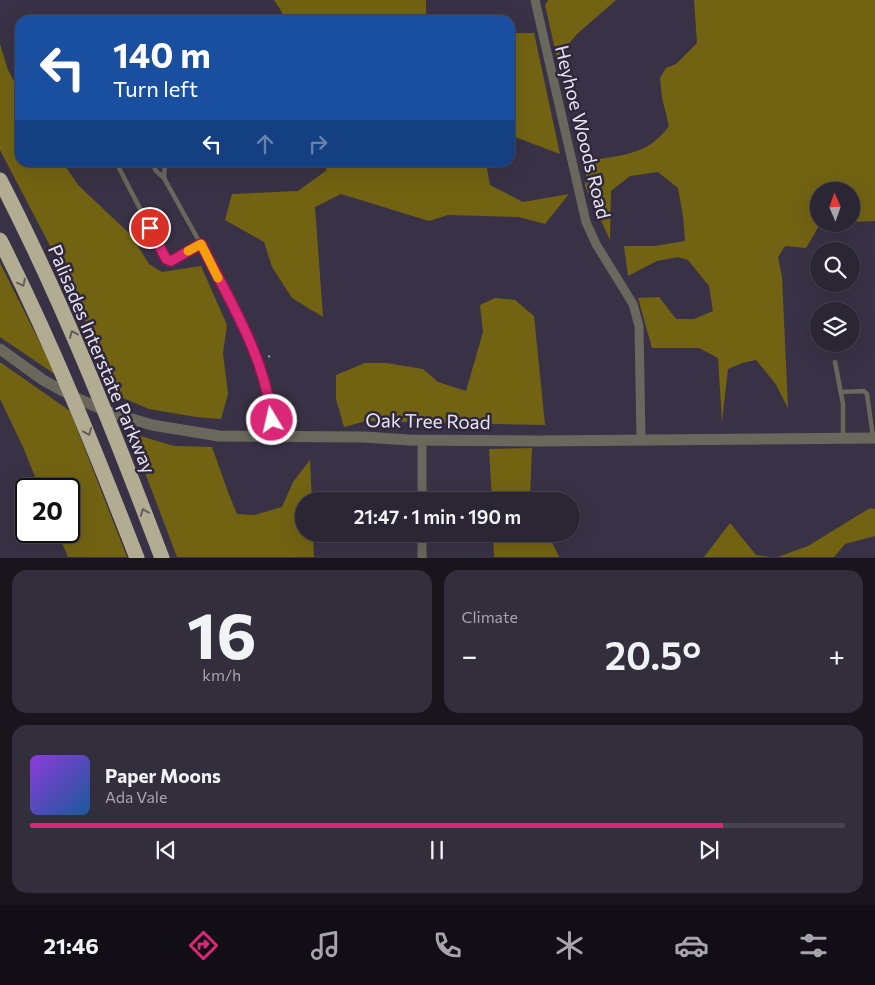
<!DOCTYPE html>
<html lang="en">
<head>
<meta charset="utf-8">
<style>
  body { margin:0; font-family:Commissioner,sans-serif; background:#332e3c; color:#f1f3f6; height:100vh; display:flex; flex-direction:column; font-size:19px; white-space:nowrap }
  * { box-sizing:border-box; margin:0 }
  p { font-size:16px; color:#a6a5ac }
  .icon { flex:none; width:28px; height:28px; fill:none; stroke:currentColor; stroke-width:2; stroke-linecap:round; stroke-linejoin:round }
  .map { position:relative; height:558px; overflow:hidden }
  .sheet { display:flex; flex-direction:column; gap:12px; padding:12px; background:#18151d; flex:1 }
  .sheet>* { flex:none }
  .top-card { position:absolute; left:15px; top:15px; width:500px; height:152px; border-radius:15px; box-shadow:0 5px 20px #0002,0 0 0 1px #47434f; background:#1a4fa0; color:#fff; overflow:hidden }
  .needle { width:32px; rotate:358deg }
  .fabs { position:absolute; left:810px; top:182px; display:grid; gap:10px }
  .fabs a { display:grid; place-items:center; width:50px; height:50px; border-radius:50%; background:#2b2634; box-shadow:0 5px 20px #0002,0 0 0 1px #47434f; font-size:25px }
  .speed { position:absolute; left:15px; top:478px; display:flex; gap:10px; font-size:25px; font-weight:700; text-align:center }
  .speed>* { display:grid; place-content:center; width:65px; height:65px; border-radius:50%; background:#2b2634; box-shadow:0 5px 20px #0002,0 0 0 1px #47434f; line-height:1 }
  .speed .limit { border:2px solid #111; border-radius:8px; background:#fff; color:#111 }
  .pin { position:absolute; display:grid; place-items:center; width:42px; height:42px; color:#fff; margin:-21px; border:2px solid #fff; border-radius:50%; box-shadow:0 1px 5px #0007 }
  .me { position:absolute; width:55px; margin:-28px; rotate:351deg; stroke-linejoin:round; filter:drop-shadow(0 0 4px #0008) }
  .turn { display:flex; align-items:center; gap:18px; height:105px; padding:0 15px; font-size:22px }
  .turn .icon { width:65px; height:65px; stroke-width:2.5 }
  .turn b { display:block; font-size:35px; line-height:42px }
  .lanes { display:flex; align-items:center; height:48px; padding:0 15px; background:#0003; justify-content:center; gap:25px; direction:ltr }
  .lanes .off { opacity:.35 }
  .big { font-size:38px; font-weight:600; line-height:1.1 }
  .sheet .tile { flex:1; display:flex; flex-direction:column; justify-content:center; gap:8px; min-width:0; padding:0 18px; border-radius:15px; background:#332e3c }
  .sheet .dial { align-items:center; gap:0 }
  .dial b { font-size:65px; line-height:1 }
  .song { display:flex; align-items:center; gap:15px }
  .cover { width:60px; height:60px; border-radius:8px; background:linear-gradient(135deg,hsl(270 70% 55%),hsl(210 70% 35%)) }
  .played { height:5px; border-radius:2px; background:linear-gradient(90deg,#db2777 85%,#47434f 85%) }
  .keys { display:flex; justify-content:space-around; direction:ltr }
  .heat { display:flex; justify-content:space-between; align-items:center; font-size:28px; direction:ltr }
  .sheet .tiles { flex:1; display:grid; gap:12px; grid-template-columns:1fr 1fr }
  .tile:last-child { grid-column:span 2 }
  .trip { position:absolute; left:295px; top:492px; width:285px; height:50px; border-radius:25px; background:#2b2634; box-shadow:0 5px 20px #0002,0 0 0 1px #47434f; font-weight:600; line-height:50px; text-align:center }
  .dock { display:flex; height:80px; justify-content:space-around; align-items:center; background:#110f15; color:#a6a5ac }
  .dock .icon { width:35px; height:35px }
  .dock .on { color:#db2777 }
  .dock b { font-size:22px; color:#f1f3f6 }
  .map>svg:first-child { display:block }
  .forest { fill:#726313 }
  .lines { fill:none; stroke-linecap:round; stroke-linejoin:round }
  .path { stroke:#938e9e; stroke-width:2; stroke-dasharray:2.5 4; stroke-linecap:butt }
  .service { stroke:#6a685d; stroke-width:4.5 }
  .minor { stroke:#6a685d; stroke-width:9 }
  .tertiary { stroke:#6a685d; stroke-width:11 }
  .motorway { stroke:#b2ac92; stroke-width:15 }
  .oneway { stroke:#635d5e }
  .route-casing { stroke:#8e194d; stroke-width:12 }
  .route { stroke:#db2777; stroke-width:9 }
  .slow { stroke:#f59e0b; stroke-width:9 }
  .labels { text-anchor:middle; stroke-width:5; stroke-linejoin:round; paint-order:stroke }
  .street-label { font-size:19px; fill:#e8e4f1; stroke:#2f283c }
</style>
</head>
<body>
<div class="map">
<svg width="875" height="558" viewBox="0 0 875 558">
  <rect width="100%" height="100%" fill="#393246"/>
  <path class="forest" d="M274 0H426V20H283L282 12Z
    M548 0H616L577 34 557 58 545 5Z
    M694 0H875V221L851 222V191H819V224H832L819 226 806 248 785 246 778 257 782 277 788 408 775 383 756 360 742 363 728 369 722 422 718 358 699 348H652L638 298 659 297 676 319H694L713 311 709 286 688 260 678 257 657 261 628 276 624 246H655L685 241 683 216 678 188 658 172 630 176 611 191 610 240 585 186 587 161C620 155 648 156 669 126L662 98 660 78 666 68 676 64 697 43Z
    M510 33H534L560 154 515 137H510Z
    M0 44 8 70 20 92V162L63 163 79 186 131 235 149 264 162 272 201 266 227 325 223 353 228 394 221 419 196 417 149 409 116 395 70 284 0 150Z
    M321 163H486L490 185 523 202 569 194 545 224 519 217 448 215 429 221 341 194 315 207 323 317 292 298 272 267 264 242 225 220 232 194 298 191 327 170Z
    M0 263 56 375 0 337Z
    M495 298 515 300 534 316 545 425 366 421 344 427 336 399V375L365 363H386L423 369 438 382 466 391 483 332 480 305Z
    M0 362 70 411 127 557H68L57 531H69V489H40L23 447 0 399Z
    M130 433 174 446 212 447 228 492 237 514 254 515 282 507 293 482 310 460 312 501H304V534H313L314 557H177Z
    M532 448 530 496 532 501H492L489 449Z
    M870 508 875 509V536L845 544 834 557H778L808 546Z
    M730 523 756 555 770 557H704Z
    M493 534H548L559 557H494Z"/>
  <g class="lines">
    <path class="path" d="M268 357 272 355"/>
    <path class="service" d="M119 162 118 166 166 259 171 261 201 244
      M152 162 156 171 164 178 199 241 254 349 270 402 274 436
      M164 178 165 162
      M835 362 843 404V437
      M841 392 864 391 867 394 873 437"/>
    <path class="minor" d="M535 0 586 222 596 244 633 304 639 326 641 439
      M422 501V440
      M422 558V534"/>
    <path class="tertiary" d="M0 349 43 380 74 397 106 411 152 425 219 436 364 437 409 440 538 441 875 438"/>
    <path class="motorway" d="M0 180C63 302 113 429 162 558
      M0 240C52 343 95 450 137 558"/>
  </g>
  <defs><path id="oneway-chevron" d="M-2-3.5L2.5 0L-2 3.5" fill="none" stroke-width="1.6" stroke-linecap="round" stroke-linejoin="round" transform="scale(1.25)"/></defs>
  <g class="oneway">
    <use href="#oneway-chevron" transform="translate(22 283) rotate(64)"/>
    <use href="#oneway-chevron" transform="translate(73 334) rotate(-114)"/>
    <use href="#oneway-chevron" transform="translate(88 432) rotate(68)"/>
    <use href="#oneway-chevron" transform="translate(144 512) rotate(-111)"/>
  </g>
  <g class="lines">
    <defs>
      <path id="route" d="M150 228 166 259 171 261 201 244C229 300 265 356 272 420"/>
    </defs>
    <use href="#route" class="route-casing"/>
    <use href="#route" class="route"/>
    <path class="slow" d="M188 251 201 244 218 278"/>
  </g>
  <g class="labels">
    <g class="street-label">
      <text transform="translate(583 132) rotate(76)" y="7">Heyhoe Woods Road</text>
      <text transform="translate(102 359) rotate(67)" y="7">Palisades Interstate Parkway</text>
      <text transform="translate(428 421) rotate(1)" y="7">Oak Tree Road</text>
    </g>
  </g>
</svg>
<div class="fabs">
<a><svg class="needle" viewBox="-14 -14 28 28"><path d="M0-13l5 13h-10z" fill="#e53935"/><path d="M0 13l5-13h-10z" fill="#a6a5ac"/></svg></a>
<a><svg class="icon" aria-label="search" viewBox="0 0 24 24"><circle cx="10" cy="10" r="6"/><path d="M15 15l6 6"/></svg></a>
<a><svg class="icon" aria-label="layers" viewBox="0 0 24 24"><path d="M12 4l9 5-9 5-9-5zM3 14l9 5 9-5"/></svg></a>
</div>
<div class="speed"><div class="limit">20</div></div>
<div class="pin" style="left:150px;top:228px;background:#d93025"><svg class="icon" aria-label="arrive" viewBox="0 0 24 24"><path d="M6 21V4h12l-3 4 3 4H6"/></svg></div>
<svg class="me" style="left:272px;top:420px" viewBox="-20 -20 40 40"><circle r="17" fill="#db2777" stroke="#fff" stroke-width="3"/><path d="M0-11L8 9 0 5-8 9z" fill="#fff"/></svg>
<div class="trip">21:47 · 1 min · 190 m</div>
<div class="top-card">
<div class="turn"><svg class="icon" aria-label="left" viewBox="0 0 24 24"><path d="M17 20v-9H6M10 6l-5 5 5 5"/></svg><div><b>140 m</b>Turn left</div></div>
<div class="lanes"><svg class="icon" aria-label="left" viewBox="0 0 24 24"><path d="M17 20v-9H6M10 6l-5 5 5 5"/></svg><svg class="icon off" aria-label="ahead" viewBox="0 0 24 24"><path d="M12 20V5M6 11l6-6 6 6"/></svg><svg class="icon off" aria-label="right" viewBox="0 0 24 24"><path d="M7 20v-9h11M14 6l5 5-5 5"/></svg></div>
</div>
</div>
<section class="sheet">
<div class="tiles">
<div class="tile dial"><b>16</b><p>km/h</p></div>
<div class="tile"><p>Climate</p>
<div class="heat"><a>−</a><b class="big">20.5°</b><a>+</a></div>
</div>
<div class="tile">
<div class="song"><i class="cover"></i><div><b>Paper Moons</b><p>Ada Vale</p></div></div>
<div class="played"></div>
<div class="keys"><svg class="icon" aria-label="previous" viewBox="0 0 24 24"><path d="M18 5L8 12l10 7zM5 5v14"/></svg><svg class="icon" aria-label="pause" viewBox="0 0 24 24"><path d="M8 5v14M16 5v14"/></svg><svg class="icon" aria-label="next" viewBox="0 0 24 24"><path d="M6 5l10 7-10 7zM19 5v14"/></svg></div>
</div>
</div>
</section>
<nav class="dock">
<b>21:46</b>
<svg class="icon on" aria-label="directions" viewBox="0 0 24 24"><path d="M12 3l9 9-9 9-9-9zM9 14v-3h6M13 9l2 2-2 2"/></svg>
<svg class="icon" aria-label="music" viewBox="0 0 24 24"><path d="M9 18V5l10-2v13"/><circle cx="6" cy="18" r="3"/><circle cx="16" cy="16" r="3"/></svg>
<svg class="icon" aria-label="phone" viewBox="0 0 24 24"><path d="M5 4h4l2 5-3 2q2 4 5 5l2-3 5 2v4C11 20 4 13 5 4z"/></svg>
<svg class="icon" aria-label="climate" viewBox="0 0 24 24"><path d="M12 3v18M4 7l16 10M4 17L20 7"/></svg>
<svg class="icon" aria-label="car" viewBox="0 0 24 24"><path d="M5 17H2v-5l4-1 3-4h7l3 4 3 1v5h-3M9 17h6M6 11h13"/><circle cx="7" cy="17" r="2"/><circle cx="17" cy="17" r="2"/></svg>
<svg class="icon" aria-label="filters" viewBox="0 0 24 24"><path d="M4 7h16M4 17h16"/><circle cx="9" cy="7" r="2"/><circle cx="15" cy="17" r="2"/></svg>
</nav>
</body>
</html>
